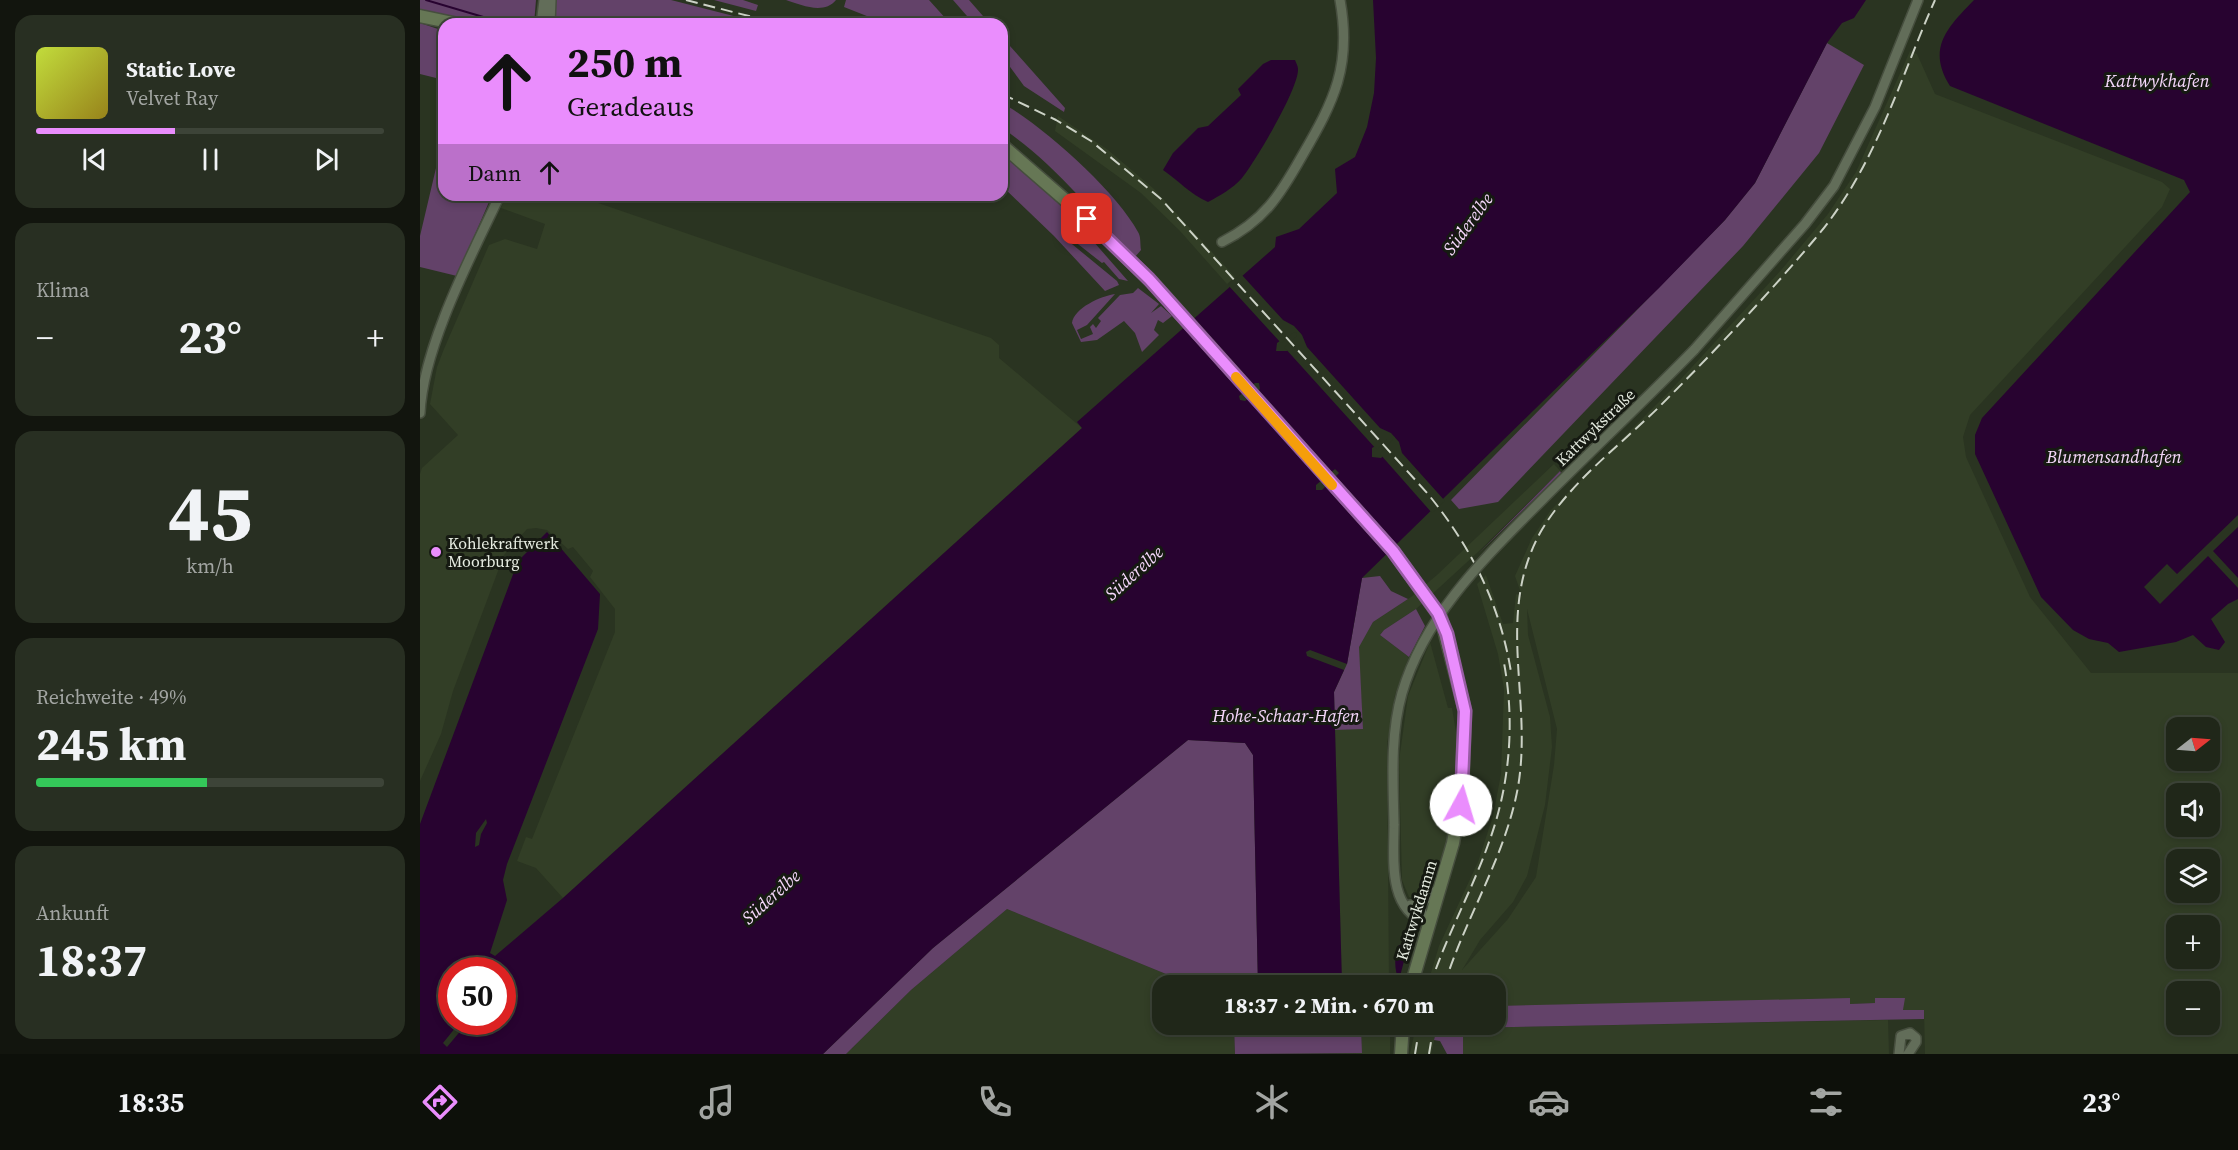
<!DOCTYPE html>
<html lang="de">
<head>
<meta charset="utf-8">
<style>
  body { margin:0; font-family:"Source Serif 4",serif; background:#282f22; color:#f1f3f6; height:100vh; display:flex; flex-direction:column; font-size:22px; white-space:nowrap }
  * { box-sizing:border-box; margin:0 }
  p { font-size:20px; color:#a2a5a2 }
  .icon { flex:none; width:33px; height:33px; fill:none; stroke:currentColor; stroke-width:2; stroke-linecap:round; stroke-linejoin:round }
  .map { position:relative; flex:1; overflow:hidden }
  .drawer { display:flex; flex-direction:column; gap:15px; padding:15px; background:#12150e; width:420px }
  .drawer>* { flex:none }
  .banner { position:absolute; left:18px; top:18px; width:570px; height:183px; border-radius:18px; box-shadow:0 3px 9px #0003,0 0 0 2px #3d4438; background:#ea8dfd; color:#111; overflow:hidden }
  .needle { width:39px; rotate:73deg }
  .tools { position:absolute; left:1746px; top:717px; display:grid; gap:12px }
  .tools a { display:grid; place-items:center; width:54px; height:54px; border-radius:12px; background:#202719; box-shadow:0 3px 9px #0003,0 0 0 2px #3d4438; font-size:30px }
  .speed { position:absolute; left:18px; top:957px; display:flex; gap:12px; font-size:30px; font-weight:700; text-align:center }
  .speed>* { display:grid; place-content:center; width:78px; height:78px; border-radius:50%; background:#202719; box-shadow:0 3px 9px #0003,0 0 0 2px #3d4438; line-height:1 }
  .speed .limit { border:9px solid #d22; background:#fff; color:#111 }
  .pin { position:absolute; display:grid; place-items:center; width:51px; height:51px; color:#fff; margin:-26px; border-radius:12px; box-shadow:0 3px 9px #0006 }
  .me { position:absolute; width:66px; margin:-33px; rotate:6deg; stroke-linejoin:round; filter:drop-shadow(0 0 4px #0008) }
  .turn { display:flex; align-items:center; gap:21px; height:126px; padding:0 30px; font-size:27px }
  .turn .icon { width:78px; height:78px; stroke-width:2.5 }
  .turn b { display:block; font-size:42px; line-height:51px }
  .then { display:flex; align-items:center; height:57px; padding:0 30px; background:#0003; gap:12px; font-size:22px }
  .big { font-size:45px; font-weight:700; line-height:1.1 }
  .drawer .widget { flex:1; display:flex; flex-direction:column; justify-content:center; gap:9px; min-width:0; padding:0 21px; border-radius:18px; background:#282f22 }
  .drawer .dial { align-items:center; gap:0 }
  .dial b { font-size:78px; line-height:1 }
  .song { display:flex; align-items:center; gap:18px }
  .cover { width:72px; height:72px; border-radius:9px; background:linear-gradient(135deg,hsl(70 70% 55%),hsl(50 70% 35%)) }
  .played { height:6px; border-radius:3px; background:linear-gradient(90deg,#ea8dfd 40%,#3d4438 40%) }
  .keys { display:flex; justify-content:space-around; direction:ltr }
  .heat { display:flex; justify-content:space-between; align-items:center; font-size:33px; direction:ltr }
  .charge { height:9px; border-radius:4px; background:linear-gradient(90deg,#34c759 49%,#3d4438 0) }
  .trip { position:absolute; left:732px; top:975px; width:354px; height:60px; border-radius:18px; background:#202719; box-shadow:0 3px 9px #0003,0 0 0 2px #3d4438; font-weight:700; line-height:60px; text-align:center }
  .tabs { display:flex; height:96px; justify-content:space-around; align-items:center; background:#0d100a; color:#a2a5a2 }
  .tabs .icon { width:42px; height:42px }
  .tabs .on { color:#ea8dfd }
  .tabs b { font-size:27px; color:#f1f3f6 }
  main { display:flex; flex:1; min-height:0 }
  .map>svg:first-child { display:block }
  .built { fill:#323e26; fill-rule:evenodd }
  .green { fill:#634269 }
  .water { fill:#280330; fill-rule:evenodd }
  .pier { fill:#2a3421 }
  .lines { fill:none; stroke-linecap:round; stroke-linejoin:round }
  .stream { stroke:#280330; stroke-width:2 }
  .street-casing { stroke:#464e3e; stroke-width:12 }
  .secondary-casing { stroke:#464e3e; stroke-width:15 }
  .street { stroke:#626d59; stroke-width:9 }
  .secondary { stroke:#675; stroke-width:12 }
  .rail { stroke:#ccd2c6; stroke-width:2; stroke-dasharray:12 6; stroke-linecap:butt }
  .street-bridge-casing { stroke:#464e3e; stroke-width:12; stroke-linecap:butt }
  .street-bridge { stroke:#626d59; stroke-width:9 }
  .route-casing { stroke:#985ca4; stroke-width:15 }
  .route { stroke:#ea8dfd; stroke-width:10 }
  .slow { stroke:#f59e0b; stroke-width:10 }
  .poi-dot { fill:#ea8dfd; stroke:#161a12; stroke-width:2 }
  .labels { text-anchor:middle; stroke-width:6; stroke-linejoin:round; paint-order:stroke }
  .street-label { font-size:16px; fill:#e6ece1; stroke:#161a12 }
  .poi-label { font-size:16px; fill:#e6ece1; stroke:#161a12; text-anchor:start }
  .water-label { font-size:18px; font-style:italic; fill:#f5d7fb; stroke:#161a12 }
</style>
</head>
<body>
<main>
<section class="drawer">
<div class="widget">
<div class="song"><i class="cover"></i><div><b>Static Love</b><p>Velvet Ray</p></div></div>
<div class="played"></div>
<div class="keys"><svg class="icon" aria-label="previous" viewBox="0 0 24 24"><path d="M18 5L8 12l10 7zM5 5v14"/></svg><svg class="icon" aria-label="pause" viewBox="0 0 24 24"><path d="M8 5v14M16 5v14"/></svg><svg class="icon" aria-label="next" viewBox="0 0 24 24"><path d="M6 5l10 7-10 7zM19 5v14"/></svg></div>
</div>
<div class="widget"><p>Klima</p>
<div class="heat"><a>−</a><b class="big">23°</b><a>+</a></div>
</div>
<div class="widget dial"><b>45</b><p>km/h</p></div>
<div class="widget"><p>Reichweite · 49%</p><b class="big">245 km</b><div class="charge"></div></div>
<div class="widget"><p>Ankunft</p><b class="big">18:37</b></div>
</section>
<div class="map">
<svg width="1818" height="1054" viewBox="0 0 1818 1054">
  <rect width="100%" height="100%" fill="#2a3421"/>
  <path class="built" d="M1490 51 1497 54 1515 94 1742 182 1750 189 1742 207 1550 415 1543 437 1546 457 1610 597 1671 673H1818V1054H1505L1504 1010H1483L1484 998H1455V1003L1430 1004V999L1076 1006V986L1034 985 1036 978 1031 985 1007 986 1019 946 1058 862 1073 816 1081 774 1084 689 1078 654 1057 584 1066 575 1083 624 1093 623 1096 594 1102 596 1095 576 1112 538 1131 510 1249 392 1362 269 1408 214 1436 172ZM1107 609 1137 729 1134 765 1116 877 1088 919 1042 970 1060 940 1093 902 1107 876 1125 805 1132 747 1130 717 1108 635ZM1756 728H1790V760H1756ZM1756 794H1790V826H1756ZM1756 860H1790V892H1756ZM1756 926H1790V958H1756ZM1756 992H1790V1024H1756Z
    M638 116 688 150 734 189 815 277 807 284 760 231 721 193 635 131Z
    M86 195H155L571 338 579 345V358L662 428 143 898 116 868 97 861 106 837 112 839 195 632V609L170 577 173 571 153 547 148 549 127 530 116 528 107 529 84 555 33 691 21 734 0 781V474L2 468 38 435 10 404 17 367 24 349 69 245 85 239 117 249 125 224 81 208Z
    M1134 464 1140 471 1058 552 996 609 964 630 960 635 989 657 975 695 967 744 969 985 922 983 915 730 943 728 938 647 953 622 991 597 1017 575Z
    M1010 642 1028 708H1032L1036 732 1037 777 1032 823 1020 869 1008 893 999 900 989 897 982 880 979 761 988 696Z
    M587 909 773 985 742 986V1024L814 1025 815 1054H426L491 990Z
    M1468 1020 1469 1054H1043V1028Z
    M941 1025H970V1054H907L942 1053Z
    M996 1025H1018L1011 1054H990Z"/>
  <path class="green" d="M0 0H116L114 24H48L0 11Z
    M135 0H251L345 24H134Z
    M294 0H323L338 5 336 11Z
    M366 0H416C404 15 381 5 366 0Z
    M426 0H509L527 20 524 24H467L424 7Z
    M533 0H549L570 24H554Z
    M0 23 24 31V80L0 74Z
    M582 37 645 108 644 112 604 86 582 56Z
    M1407 43 1444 65 1399 153 1323 246 1078 502 1039 509 1031 500 1305 220 1335 183Z
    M582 103C622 125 696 191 718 232 721 236 720 244 721 250L714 258C673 212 633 162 582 128Z
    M24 134V195H72L37 276 0 267V236Z
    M582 153 645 209 708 281 699 279 684 262 682 263 649 237 647 240 697 281 699 285 685 291 634 236 582 186Z
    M718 288 739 304 731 313 741 306 752 316 743 323 738 320 734 330 739 335 722 352 715 333 704 321 677 340 661 342 652 323C654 308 681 296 695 294L667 325 657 330 661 339 673 334 670 327 673 324 676 328 681 321 678 318 700 295 713 293Z
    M1140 471 1141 473 1059 553Z
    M960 576 971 591 988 599 953 622 939 647 943 729 915 730 914 692 927 664 942 578Z
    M996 609 1005 626 989 657 960 635 964 630Z
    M768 740 825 743 833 755 838 985H773L587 909 491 990 426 1054H403L513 948Z
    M1430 998V1004L1455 1003V998H1485L1483 1010H1504V1019L1043 1028V1054H1027L1020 1041 1014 1040 1018 1025 1076 1024V1006Z
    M863 1024 941 1025 942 1053 815 1054 814 1025Z"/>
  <path class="water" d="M953 0H1446L1434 18 1422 23 1407 43 1335 183 1305 220 1239 288 942 578 927 664 890 650 886 652 887 656 924 670 914 692 922 985H838L833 755 825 743 768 740 513 948 403 1054H0V824L98 561 127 532 180 594 178 629 87 864 83 880 87 900 70 953 75 956 143 898 662 428 657 422 855 247 856 237 879 229 917 193 915 169 935 157 947 127 954 93 956 58ZM876 329 881 334 867 351H856L857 343ZM835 383H839L840 389 825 401 820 400 819 396ZM971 436 975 437 974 446 961 458 952 457V448ZM915 469 919 473 902 490H896V485ZM66 819 67 823 61 834 59 845 55 847 56 833ZM32 970H82V1022H32Z
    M1554 0H1818V599L1808 604 1791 619 1805 642 1799 650 1786 647 1773 635 1756 642 1699 652 1688 643 1669 639 1653 630 1621 597 1555 454V435L1562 418 1770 192 1764 180 1530 86C1506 48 1528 27 1554 0Z
    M851 60H875C876 63 878 66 878 69 879 88 835 162 822 178 812 189 801 195 788 202 770 194 759 181 743 170L753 153 778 128 788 126 821 95 818 89 843 64Z
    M979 945 988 946 979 980C974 971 974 954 979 945Z"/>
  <path class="pier" d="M821 274 863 320 874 326 882 335 887 347 960 428 971 433 979 442 982 453 1025 501 1012 513 960 454 973 439H967L957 450 864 347 876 337 877 332 873 333 861 343 808 285Z
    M1818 515V527L1793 551 1818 578V588L1788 556 1740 604 1724 587 1747 564 1757 574Z
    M40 1022H48L27 1047 23 1043Z"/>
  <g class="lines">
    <path class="stream" d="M6 0 87 24"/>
    <defs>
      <path id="street" d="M121 24 124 0
        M130 24 131 0
        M802 242C844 221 860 195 882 156 914 101 932 66 920 0
        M1274 350 1385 224 1414 186 1455 107 1498 0
        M0 413C3 347 51 256 80 195
        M974 824C974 858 967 909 1007 923
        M990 905 1002 912 1007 923
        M992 905 1003 902 1018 889
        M1479 1054 1481 1036 1490 1033 1496 1038V1042L1488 1054"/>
      <path id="secondary" d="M0 16 38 24
        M582 145 667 219 732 282 973 551 1021 618 1045 711 1042 791 1033 843 991 986
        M981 1054 983 1024"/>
    </defs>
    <use href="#street" class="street-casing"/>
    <use href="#secondary" class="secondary-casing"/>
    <use href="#street" class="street"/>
    <use href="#secondary" class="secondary"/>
    <path class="rail" d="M266 0 360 24
      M582 94 636 120 671 141 741 199 1008 494C1051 547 1080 604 1091 672
      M1010 986C1026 936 1052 891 1069 842 1090 785 1095 722 1084 663
      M1024 986C1045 918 1085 858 1098 787 1113 699 1075 616 1120 533 1148 484 1198 447 1238 408 1292 354 1345 298 1394 240 1455 169 1478 83 1515 0
      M995 1054 1000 1024
      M1009 1054 1014 1024"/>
    <defs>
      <path id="street-bridge" d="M974 824C973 780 970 735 982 693 1006 612 1068 555 1125 497 1174 448 1225 400 1274 350"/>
    </defs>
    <use href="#street-bridge" class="street-bridge-casing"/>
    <use href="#street-bridge" class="street-bridge"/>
  </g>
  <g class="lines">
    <defs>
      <path id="route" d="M667 219 729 279 973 551 1018 613 1027 634 1045 711 1041 805"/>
    </defs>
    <use href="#route" class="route-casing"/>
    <use href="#route" class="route"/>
    <path class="slow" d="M816 377 912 485"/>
  </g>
  <circle class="poi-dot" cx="16" cy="552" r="6"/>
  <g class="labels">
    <g class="street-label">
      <text transform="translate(1175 427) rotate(-44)" y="6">Kattwykstraße</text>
      <text transform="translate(996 910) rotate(-73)" y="6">Kattwykdamm</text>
    </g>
    <g class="poi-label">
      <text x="28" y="549">Kohlekraftwerk<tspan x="28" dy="18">Moorburg</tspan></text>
    </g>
    <g class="water-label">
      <text x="1737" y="87">Kattwykhafen</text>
      <text transform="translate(1048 224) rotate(-54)" y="6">Süderelbe</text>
      <text x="1694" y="463">Blumensandhafen</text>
      <text transform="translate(714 573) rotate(-42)" y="6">Süderelbe</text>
      <text x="866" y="722">Hohe-Schaar-Hafen</text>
      <text transform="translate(351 897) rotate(-42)" y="6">Süderelbe</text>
    </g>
  </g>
</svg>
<div class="tools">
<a><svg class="needle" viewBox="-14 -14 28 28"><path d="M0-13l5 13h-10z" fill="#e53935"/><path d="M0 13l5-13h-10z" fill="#a2a5a2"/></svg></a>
<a><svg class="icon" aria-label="sound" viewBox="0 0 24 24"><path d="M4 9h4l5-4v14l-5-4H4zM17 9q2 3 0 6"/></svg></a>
<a><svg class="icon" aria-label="layers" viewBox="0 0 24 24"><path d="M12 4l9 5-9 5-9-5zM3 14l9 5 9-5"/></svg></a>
<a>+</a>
<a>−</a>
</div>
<div class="speed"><div class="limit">50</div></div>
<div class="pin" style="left:667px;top:219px;background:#d93025"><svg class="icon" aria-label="arrive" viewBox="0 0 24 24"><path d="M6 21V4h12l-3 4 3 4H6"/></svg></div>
<svg class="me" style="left:1041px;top:805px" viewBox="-20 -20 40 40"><circle r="19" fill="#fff"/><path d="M0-13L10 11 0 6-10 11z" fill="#ea8dfd"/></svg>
<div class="trip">18:37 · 2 Min. · 670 m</div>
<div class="banner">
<div class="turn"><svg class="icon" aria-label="ahead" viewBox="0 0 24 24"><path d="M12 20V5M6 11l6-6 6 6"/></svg><div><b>250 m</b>Geradeaus</div></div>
<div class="then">Dann<svg class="icon" aria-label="ahead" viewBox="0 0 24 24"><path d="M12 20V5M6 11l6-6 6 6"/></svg></div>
</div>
</div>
</main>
<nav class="tabs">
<b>18:35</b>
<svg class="icon on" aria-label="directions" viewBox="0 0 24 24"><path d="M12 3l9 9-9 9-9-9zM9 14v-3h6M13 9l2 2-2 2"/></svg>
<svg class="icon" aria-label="music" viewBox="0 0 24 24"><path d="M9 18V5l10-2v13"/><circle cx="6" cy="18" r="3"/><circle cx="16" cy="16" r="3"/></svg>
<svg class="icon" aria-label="phone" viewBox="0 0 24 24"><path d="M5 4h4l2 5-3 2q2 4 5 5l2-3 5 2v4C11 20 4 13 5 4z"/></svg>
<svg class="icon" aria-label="climate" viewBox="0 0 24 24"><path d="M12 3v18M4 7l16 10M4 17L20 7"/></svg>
<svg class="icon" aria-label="car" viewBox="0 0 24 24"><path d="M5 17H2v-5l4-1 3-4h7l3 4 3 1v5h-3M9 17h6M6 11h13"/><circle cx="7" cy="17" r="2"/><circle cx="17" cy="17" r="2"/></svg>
<svg class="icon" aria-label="filters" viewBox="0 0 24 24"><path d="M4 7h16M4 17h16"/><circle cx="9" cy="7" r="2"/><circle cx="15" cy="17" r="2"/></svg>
<b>23°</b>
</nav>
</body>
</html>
